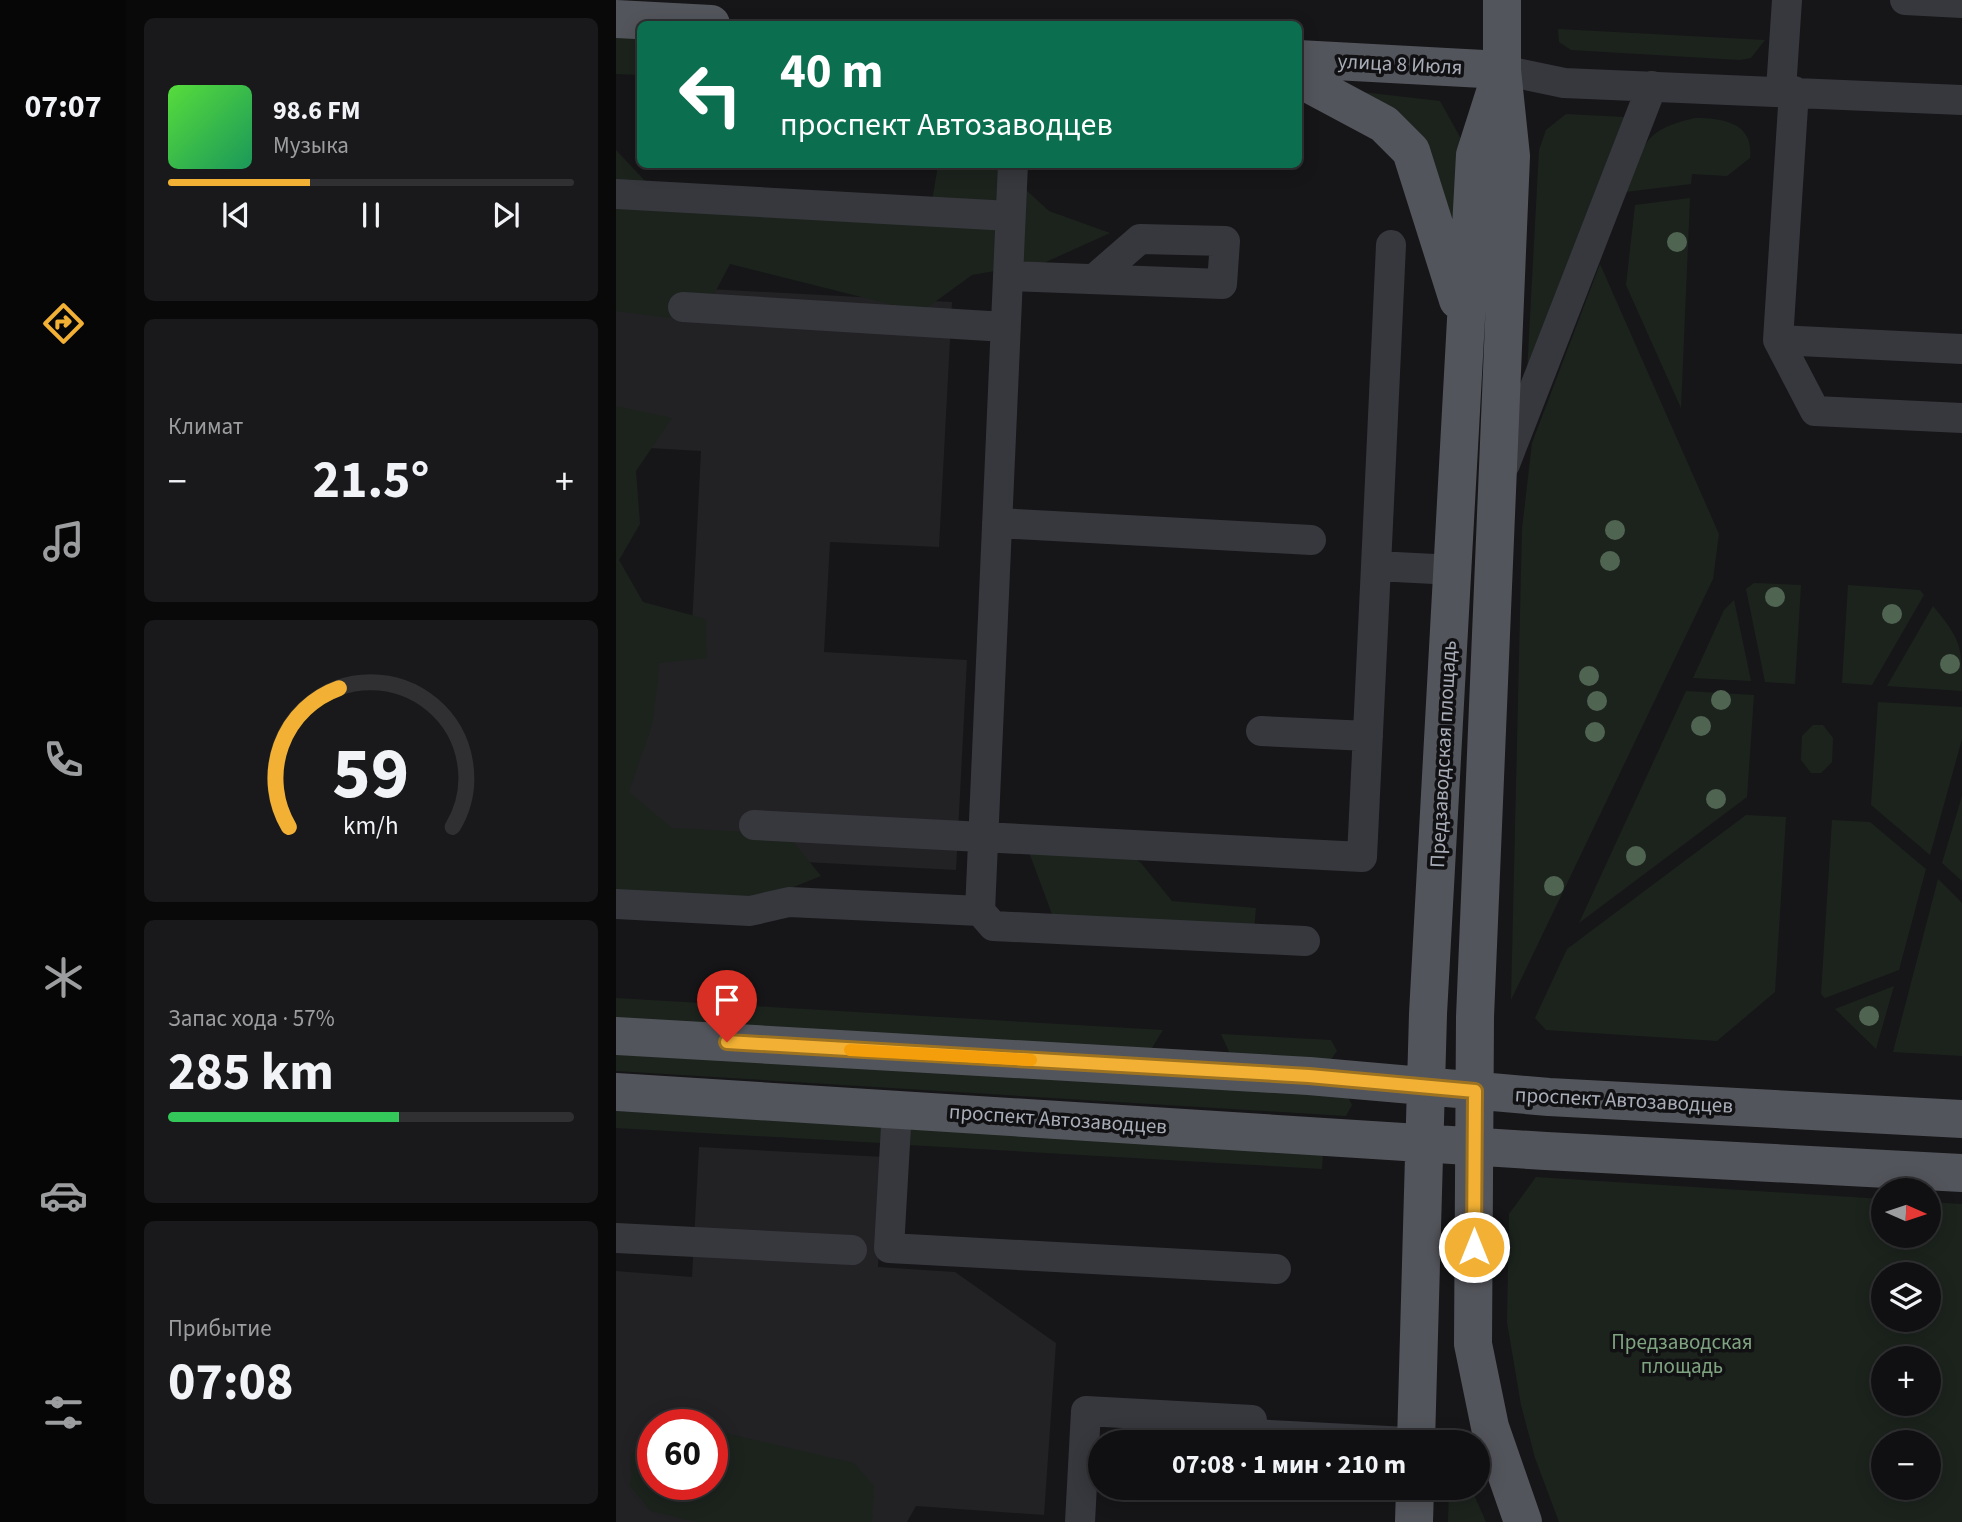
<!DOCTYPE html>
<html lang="ru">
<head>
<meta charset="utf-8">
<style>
  body { margin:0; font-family:"Source Sans 3",sans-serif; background:#19191b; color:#f1f3f6; height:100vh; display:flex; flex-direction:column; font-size:26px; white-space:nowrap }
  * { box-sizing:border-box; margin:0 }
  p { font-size:23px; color:#9c9d9f }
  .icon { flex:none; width:38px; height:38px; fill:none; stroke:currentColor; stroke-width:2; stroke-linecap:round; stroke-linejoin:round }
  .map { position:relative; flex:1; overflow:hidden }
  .details { display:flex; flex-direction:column; gap:18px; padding:18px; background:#09090a; width:490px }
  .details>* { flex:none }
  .banner { position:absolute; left:21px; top:21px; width:665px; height:147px; border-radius:10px; box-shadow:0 4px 18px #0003,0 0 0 2px #303032; background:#0b6e4f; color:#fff; overflow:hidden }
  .needle { width:46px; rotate:93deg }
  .tools { position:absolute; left:1255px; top:1178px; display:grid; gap:14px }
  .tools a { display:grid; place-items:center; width:70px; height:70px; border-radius:50%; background:#101012; box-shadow:0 4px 18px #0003,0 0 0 2px #303032; font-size:35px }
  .speed { position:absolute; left:21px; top:1409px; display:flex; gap:14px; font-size:35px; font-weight:700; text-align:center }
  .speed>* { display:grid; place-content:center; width:91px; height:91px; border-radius:50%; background:#101012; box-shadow:0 4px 18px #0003,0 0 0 2px #303032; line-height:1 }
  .speed .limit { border:10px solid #d22; background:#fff; color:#111 }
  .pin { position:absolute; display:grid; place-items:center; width:60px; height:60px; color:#fff; margin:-72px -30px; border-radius:50% 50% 50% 0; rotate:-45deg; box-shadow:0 0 7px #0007 }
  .pin .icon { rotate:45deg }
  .me { position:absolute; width:77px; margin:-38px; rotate:0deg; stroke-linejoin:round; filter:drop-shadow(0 0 5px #0008) }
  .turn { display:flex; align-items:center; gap:24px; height:147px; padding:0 28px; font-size:32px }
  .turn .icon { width:91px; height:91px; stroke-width:2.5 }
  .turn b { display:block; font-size:49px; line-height:60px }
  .big { font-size:52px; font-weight:700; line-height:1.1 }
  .details .widget { flex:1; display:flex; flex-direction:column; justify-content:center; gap:10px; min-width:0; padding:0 24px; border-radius:10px; background:#19191b }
  .details .dial { align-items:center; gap:0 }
  .dial svg { height:182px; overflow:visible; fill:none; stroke:#303032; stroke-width:7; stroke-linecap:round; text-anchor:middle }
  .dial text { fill:#f1f3f6; stroke:none }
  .song { display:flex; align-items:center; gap:21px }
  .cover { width:84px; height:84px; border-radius:10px; background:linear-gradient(135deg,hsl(110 70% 55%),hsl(150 70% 35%)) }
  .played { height:7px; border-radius:4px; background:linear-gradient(90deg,#f2b134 35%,#303032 35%) }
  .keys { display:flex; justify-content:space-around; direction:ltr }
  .heat { display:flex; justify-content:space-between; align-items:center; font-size:38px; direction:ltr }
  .charge { height:10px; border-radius:5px; background:linear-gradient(90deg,#34c759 57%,#303032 0) }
  .trip { position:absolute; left:472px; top:1430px; width:402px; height:70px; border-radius:35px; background:#101012; box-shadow:0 4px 18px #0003,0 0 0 2px #303032; font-weight:700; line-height:70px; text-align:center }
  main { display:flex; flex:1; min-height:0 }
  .tab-bar { display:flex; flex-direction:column; width:126px; justify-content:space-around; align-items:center; background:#060607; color:#9c9d9f }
  .tab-bar .icon { width:49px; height:49px }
  .tab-bar .on { color:#f2b134 }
  .tab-bar b { font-size:32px; color:#f1f3f6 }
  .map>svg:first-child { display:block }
  .built { fill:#222225; fill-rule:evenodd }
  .green { fill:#1c231d; fill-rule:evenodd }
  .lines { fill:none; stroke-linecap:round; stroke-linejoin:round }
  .minor { stroke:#37383d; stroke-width:30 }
  .major { stroke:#53555c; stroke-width:38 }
  .tree { fill:#506452 }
  .route-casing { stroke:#9d7322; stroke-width:18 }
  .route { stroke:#f2b134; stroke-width:12 }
  .slow { stroke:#f59e0b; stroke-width:12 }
  .labels { text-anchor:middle; stroke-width:7; stroke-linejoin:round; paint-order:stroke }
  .street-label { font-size:21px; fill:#a8adb8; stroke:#111113 }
  .park-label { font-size:21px; fill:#7fa381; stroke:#111113 }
</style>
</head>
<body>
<main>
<nav class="tab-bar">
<b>07:07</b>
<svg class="icon on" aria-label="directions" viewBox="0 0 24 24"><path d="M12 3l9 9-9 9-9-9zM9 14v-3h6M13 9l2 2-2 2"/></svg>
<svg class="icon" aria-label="music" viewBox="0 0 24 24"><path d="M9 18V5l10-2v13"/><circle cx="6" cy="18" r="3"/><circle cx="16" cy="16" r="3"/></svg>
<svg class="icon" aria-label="phone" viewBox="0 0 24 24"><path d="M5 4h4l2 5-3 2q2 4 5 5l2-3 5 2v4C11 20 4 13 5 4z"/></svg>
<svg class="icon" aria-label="climate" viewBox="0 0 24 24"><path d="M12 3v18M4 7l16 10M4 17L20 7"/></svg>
<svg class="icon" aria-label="car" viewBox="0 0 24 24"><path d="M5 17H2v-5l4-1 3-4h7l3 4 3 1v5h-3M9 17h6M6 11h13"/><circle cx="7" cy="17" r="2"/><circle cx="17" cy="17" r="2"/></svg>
<svg class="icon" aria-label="filters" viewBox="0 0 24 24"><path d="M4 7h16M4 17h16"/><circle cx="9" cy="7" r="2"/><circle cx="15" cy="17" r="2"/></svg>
</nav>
<section class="details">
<div class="widget">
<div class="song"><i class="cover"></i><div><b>98.6 FM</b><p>Музыка</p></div></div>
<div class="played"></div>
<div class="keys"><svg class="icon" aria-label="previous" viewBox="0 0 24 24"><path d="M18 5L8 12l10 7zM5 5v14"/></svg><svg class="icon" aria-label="pause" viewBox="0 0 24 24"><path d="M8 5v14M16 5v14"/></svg><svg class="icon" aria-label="next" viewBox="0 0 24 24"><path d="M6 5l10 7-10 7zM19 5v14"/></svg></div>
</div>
<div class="widget"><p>Климат</p>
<div class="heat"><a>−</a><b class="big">21.5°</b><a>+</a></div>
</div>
<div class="widget dial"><svg viewBox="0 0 100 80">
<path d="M14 69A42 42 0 1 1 86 69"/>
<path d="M14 69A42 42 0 0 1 36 8" stroke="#f2b134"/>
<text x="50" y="56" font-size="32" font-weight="700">59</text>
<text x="50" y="72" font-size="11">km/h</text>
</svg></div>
<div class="widget"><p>Запас хода · 57%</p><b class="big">285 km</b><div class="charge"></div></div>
<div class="widget"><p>Прибытие</p><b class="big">07:08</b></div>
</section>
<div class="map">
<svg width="1346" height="1522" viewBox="0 0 1346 1522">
  <rect width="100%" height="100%" fill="#161618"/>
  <path class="built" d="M0 284 336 302 323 547 214 542 208 652 351 660 340 870 0 852 6 642 75 645 85 451 0 446Z
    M83 1147 268 1157 262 1267 339 1272 440 1343 428 1515 300 1506 291 1522H0V1271L76 1277ZM37 1424H96V1484H37Z"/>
  <path class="green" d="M942 29 1149 40 1135 58 1124 60 955 50 943 42Z
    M0 37 24 39V75L0 74Z
    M719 89 824 101 849 146 845 281 810 169Z
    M950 114 1008 117 911 373 923 150 930 130Z
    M1079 118C1108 118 1138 123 1134 158L1111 176 1076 174 1075 184 1009 192C1028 145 1026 130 1079 118Z
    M0 150 46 199 314 214 322 165H383L433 211 494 233 430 262 356 275 305 312 114 264 96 298 53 318 0 311Z
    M1074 198 1065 408 1010 285 1019 205Z
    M984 264 1103 534 1097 579 895 1000 906 529 916 443Z
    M0 406 56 418 20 471 24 524 3 560 27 602 90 619 91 658 44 663 37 722 13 792 56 828 171 834 205 876 155 896 48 898 0 894Z
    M1138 583 1185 585 1179 684 1149 682 1130 589Z
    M1232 585 1304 590 1308 595 1256 685 1226 683Z
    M1118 600 1135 681 1077 678 1108 610Z
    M1317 606C1346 641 1346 646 1346 691L1271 686Z
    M1070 691 1138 695 1131 797 963 923Z
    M1262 702 1346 707V739L1314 855 1255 805Z
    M1197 725H1207L1217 738 1216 762 1205 773H1195L1185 760 1186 736Z
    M1346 796V881L1326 863Z
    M1130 815 1170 817 1159 992 1101 1041 930 1030 919 1018 951 949Z
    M1216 820 1254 822 1310 869 1283 970 1209 998 1205 994Z
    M428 833 494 838 525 863 556 901 640 908 636 953 446 941 414 855Z
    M1322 879 1346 903V1056L1277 1052Z
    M1278 986 1260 1049 1219 1009Z
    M0 998 547 1030 534 1051 0 1019Z
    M605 1034 715 1040 721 1051 714 1061 615 1056Z
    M0 1050 731 1095 736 1105 730 1116 0 1071Z
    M0 1111 266 1127 265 1143 0 1128Z
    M294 1128 707 1153 706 1169 293 1145Z
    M920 1177 1267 1199V1236H1312L1313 1202 1346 1204V1522H943L919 1458 905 1405 891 1322 893 1214ZM1267 1274H1312V1320H1267ZM1267 1358H1312V1404H1267ZM1267 1442H1312V1488H1267Z
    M37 1426V1484H96V1430L238 1463 258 1486 256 1522H79L35 1511 14 1486 15 1456 29 1428Z
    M833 1488H855L870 1522H832Z"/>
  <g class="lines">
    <path class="minor" d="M1289 0 1346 3
      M886 70 948 83 1346 100
      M1165 90 1171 0
      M1178 91 1162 340 1199 411 1346 418
      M0 194 394 216
      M392 276 606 284 609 241 524 239 478 279
      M67 307 389 327
      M1162 340 1346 349
      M889 464 1036 86
      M381 523 695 540
      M760 566 775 245
      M645 731 752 736
      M138 825 746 857 760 566 838 570
      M0 904 134 911 173 902 364 911 377 926 689 941
      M364 911 397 164
      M281 1109 273 1248 660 1269
      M0 1238 236 1250
      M464 1522 470 1411 636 1420V1434L792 1442"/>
    <path class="major" d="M886 0V70L895 156 859 1017 857 1344 874 1427 907 1522
      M0 19 95 24
      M682 59 886 70
      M682 78 768 124 795 151 842 300
      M0 1036 693 1076 933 1097 1346 1119
      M0 1092 930 1151 1346 1173
      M800 1442 812 1014 859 155 881 86
      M798 1522 799 1488"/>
  </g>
  <g class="tree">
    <circle cx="1061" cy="242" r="10"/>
    <circle cx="999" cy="530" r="10"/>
    <circle cx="994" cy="561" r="10"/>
    <circle cx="1159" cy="597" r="10"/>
    <circle cx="1276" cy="614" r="10"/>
    <circle cx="1334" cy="664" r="10"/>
    <circle cx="973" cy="676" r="10"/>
    <circle cx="1105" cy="700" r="10"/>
    <circle cx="981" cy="701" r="10"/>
    <circle cx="1085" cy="726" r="10"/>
    <circle cx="979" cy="732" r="10"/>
    <circle cx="1100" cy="799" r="10"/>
    <circle cx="1020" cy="856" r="10"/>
    <circle cx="938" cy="886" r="10"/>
    <circle cx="1253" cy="1016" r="10"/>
  </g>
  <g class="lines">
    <defs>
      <path id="route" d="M111 1042 693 1076 859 1091 858 1247"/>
    </defs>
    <use href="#route" class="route-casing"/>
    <use href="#route" class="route"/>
    <path class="slow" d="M234 1050 415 1060"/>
  </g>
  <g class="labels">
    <g class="street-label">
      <text transform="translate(784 64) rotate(3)" y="7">улица 8 Июля</text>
      <text transform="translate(827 754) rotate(-87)" y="7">Предзаводская площадь</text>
      <text transform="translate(1008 1100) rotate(3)" y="7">проспект Автозаводцев</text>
      <text transform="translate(442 1119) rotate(4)" y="7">проспект Автозаводцев</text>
    </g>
    <g class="park-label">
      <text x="1066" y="1349">Предзаводская<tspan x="1066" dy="24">площадь</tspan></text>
    </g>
  </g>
</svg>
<div class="tools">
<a><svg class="needle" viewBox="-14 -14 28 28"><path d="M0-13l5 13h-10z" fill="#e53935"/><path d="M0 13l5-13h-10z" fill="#9c9d9f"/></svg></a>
<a><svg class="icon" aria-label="layers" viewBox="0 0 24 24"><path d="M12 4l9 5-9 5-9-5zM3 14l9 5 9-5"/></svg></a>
<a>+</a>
<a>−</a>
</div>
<div class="speed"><div class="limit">60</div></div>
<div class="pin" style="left:111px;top:1042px;background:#d93025"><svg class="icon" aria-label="arrive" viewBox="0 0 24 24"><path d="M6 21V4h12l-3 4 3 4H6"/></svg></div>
<svg class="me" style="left:858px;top:1247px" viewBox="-20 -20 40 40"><circle r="17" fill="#f2b134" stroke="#fff" stroke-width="3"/><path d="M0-11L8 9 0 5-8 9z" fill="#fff"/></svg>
<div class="trip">07:08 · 1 мин · 210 m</div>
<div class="banner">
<div class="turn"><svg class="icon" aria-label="left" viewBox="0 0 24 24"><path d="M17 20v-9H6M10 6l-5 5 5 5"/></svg><div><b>40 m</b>проспект Автозаводцев</div></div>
</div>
</div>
</main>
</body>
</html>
